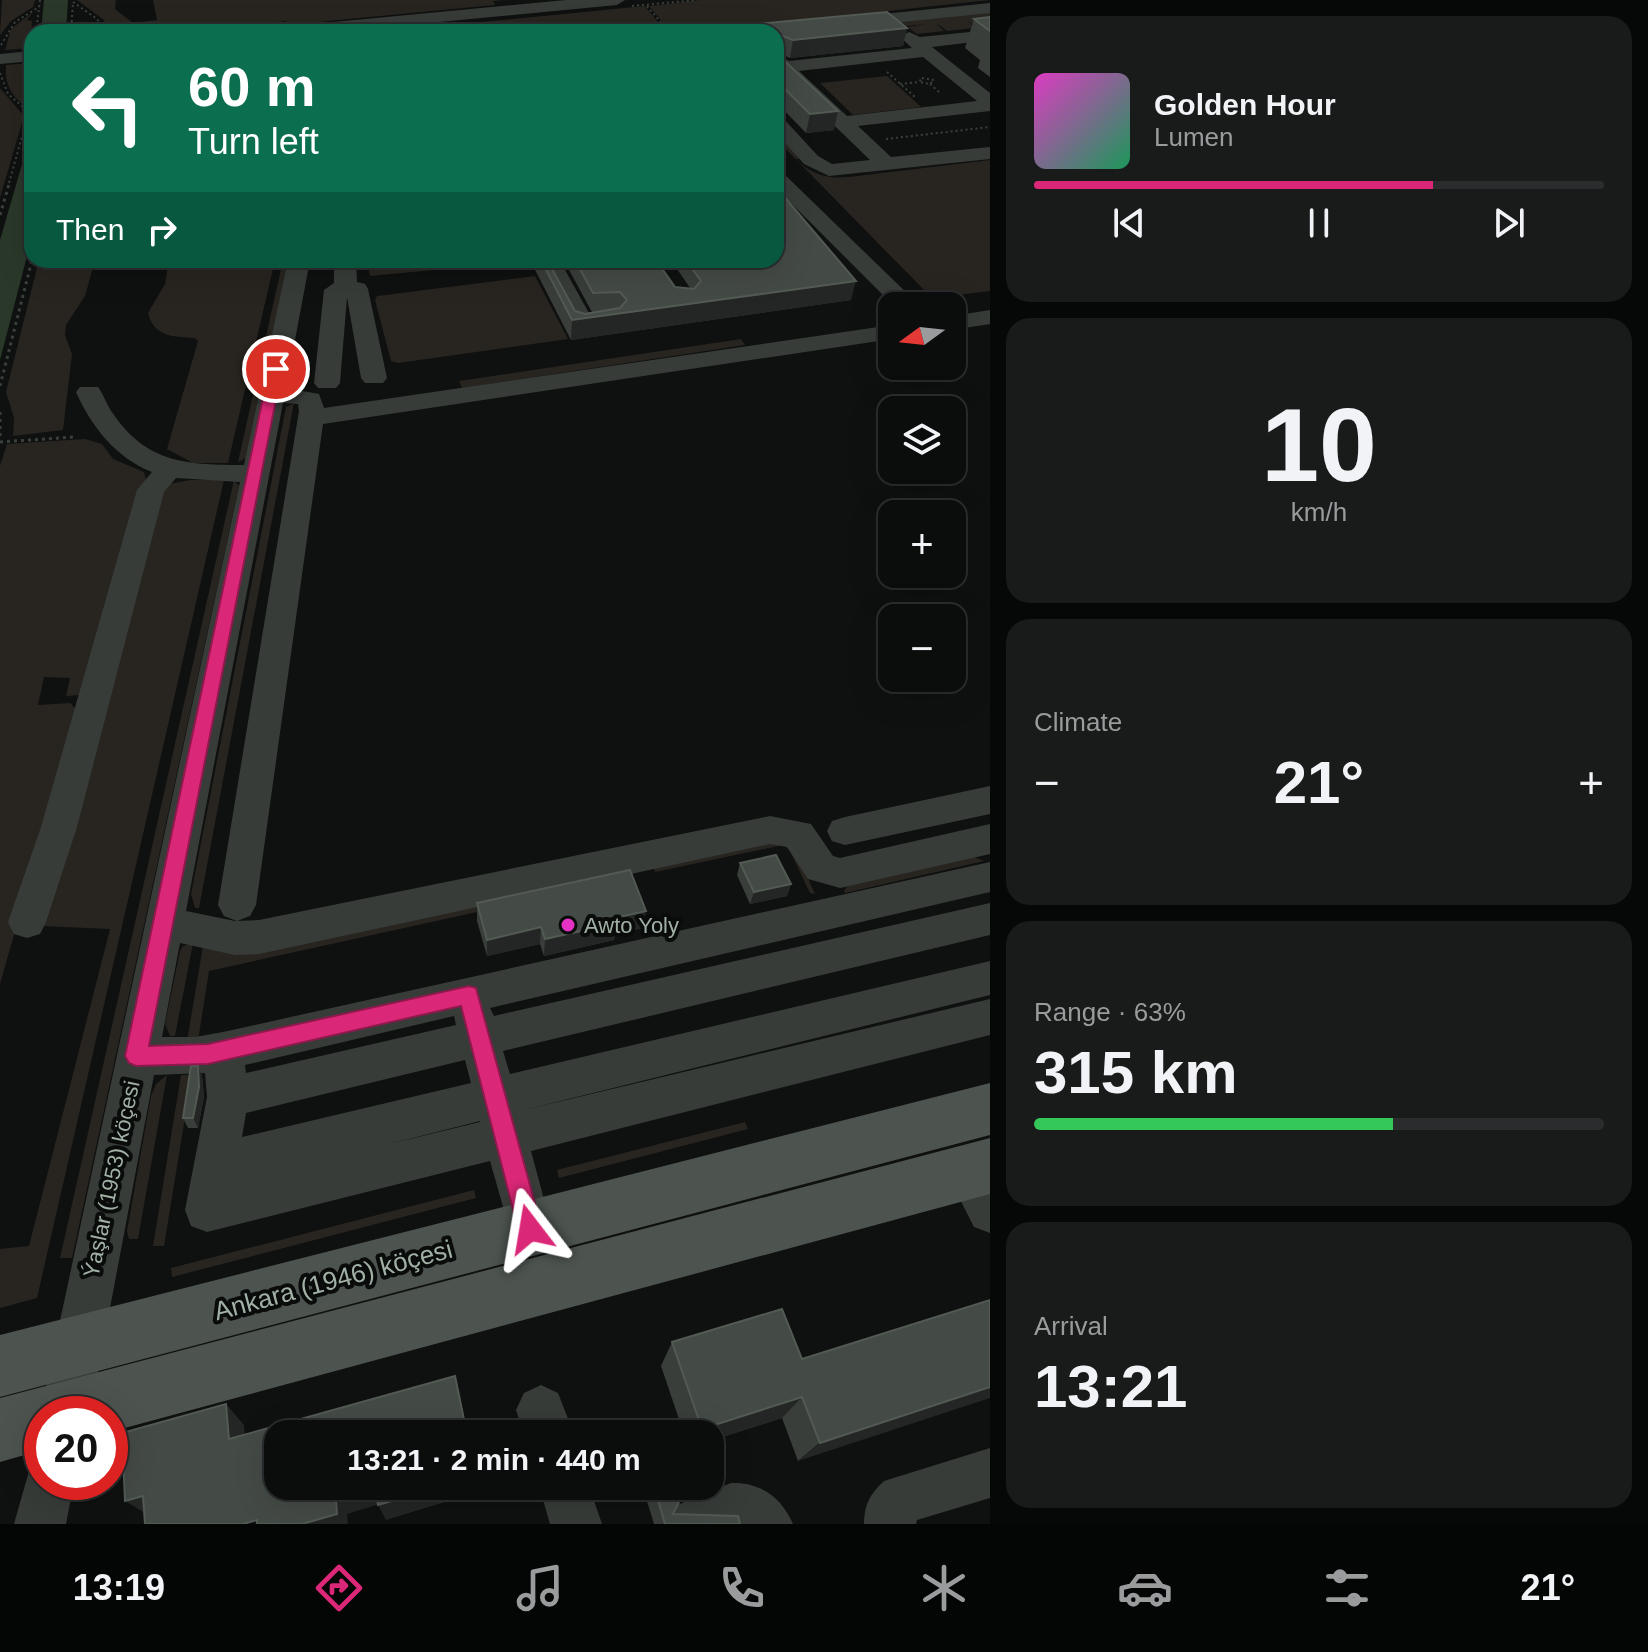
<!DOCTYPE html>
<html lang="en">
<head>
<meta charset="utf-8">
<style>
  body { margin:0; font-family:Helvetica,sans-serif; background:#191a1a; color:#f1f3f6; height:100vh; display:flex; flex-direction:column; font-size:30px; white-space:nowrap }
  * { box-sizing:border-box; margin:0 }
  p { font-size:26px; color:#9a9b9d }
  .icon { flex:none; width:44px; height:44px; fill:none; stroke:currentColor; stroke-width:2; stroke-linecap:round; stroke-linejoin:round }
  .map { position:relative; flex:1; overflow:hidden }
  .drawer { display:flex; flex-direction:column; gap:16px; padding:16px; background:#060707; width:658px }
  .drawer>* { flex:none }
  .hud { position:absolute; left:24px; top:24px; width:760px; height:244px; border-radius:24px; box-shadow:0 8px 32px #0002,0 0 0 2px #2b2c2d; background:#0b6e4f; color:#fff; overflow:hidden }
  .needle { width:52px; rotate:255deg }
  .fabs { position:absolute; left:878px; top:292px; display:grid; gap:16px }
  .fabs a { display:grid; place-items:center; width:88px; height:88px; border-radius:16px; background:#0b0c0c; box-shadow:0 8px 32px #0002,0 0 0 2px #2b2c2d; font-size:40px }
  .speed { position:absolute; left:24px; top:1396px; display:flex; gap:16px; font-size:40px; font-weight:700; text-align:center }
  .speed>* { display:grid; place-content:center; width:104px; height:104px; border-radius:50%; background:#0b0c0c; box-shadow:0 8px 32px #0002,0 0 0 2px #2b2c2d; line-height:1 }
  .speed .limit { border:12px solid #d22; background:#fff; color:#111 }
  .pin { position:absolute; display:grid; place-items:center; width:68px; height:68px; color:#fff; margin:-34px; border:4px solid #fff; border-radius:50%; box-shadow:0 2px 8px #0007 }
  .me { position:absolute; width:88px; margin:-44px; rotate:346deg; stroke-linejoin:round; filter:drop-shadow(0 0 6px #0008) }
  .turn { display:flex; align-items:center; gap:28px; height:168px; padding:0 32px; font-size:36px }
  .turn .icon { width:104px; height:104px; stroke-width:2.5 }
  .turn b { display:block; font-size:56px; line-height:68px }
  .then { display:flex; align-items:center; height:76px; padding:0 32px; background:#0003; gap:16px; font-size:30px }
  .big { font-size:60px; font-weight:700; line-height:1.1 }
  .drawer .widget { flex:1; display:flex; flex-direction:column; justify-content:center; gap:12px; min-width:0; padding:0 28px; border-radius:24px; background:#191a1a }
  .drawer .dial { align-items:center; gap:0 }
  .dial b { font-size:104px; line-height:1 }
  .song { display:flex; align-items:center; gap:24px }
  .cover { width:96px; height:96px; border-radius:12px; background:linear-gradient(135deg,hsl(310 70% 55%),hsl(150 70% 35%)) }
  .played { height:8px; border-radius:4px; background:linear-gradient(90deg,#db2777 70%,#2b2c2d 70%) }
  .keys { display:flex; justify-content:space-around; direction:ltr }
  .heat { display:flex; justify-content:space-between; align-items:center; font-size:44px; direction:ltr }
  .charge { height:12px; border-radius:6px; background:linear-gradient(90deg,#34c759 63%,#2b2c2d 0) }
  .trip { position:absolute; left:264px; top:1420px; width:460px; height:80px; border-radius:24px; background:#0b0c0c; box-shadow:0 8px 32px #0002,0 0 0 2px #2b2c2d; font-weight:700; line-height:80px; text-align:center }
  .menu { display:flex; height:128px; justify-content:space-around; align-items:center; background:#040505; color:#9a9b9d }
  .menu .icon { width:56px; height:56px }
  .menu .active { color:#db2777 }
  .menu b { font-size:36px; color:#f1f3f6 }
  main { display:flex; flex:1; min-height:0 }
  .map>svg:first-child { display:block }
  .green { fill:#282520 }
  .water { fill:#2a382a }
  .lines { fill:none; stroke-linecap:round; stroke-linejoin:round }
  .path-far1 { stroke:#3a413c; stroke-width:2; stroke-dasharray:2 3; stroke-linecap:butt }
  .path { stroke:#3a413c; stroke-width:3; stroke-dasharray:3 4; stroke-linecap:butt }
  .minor { fill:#373c39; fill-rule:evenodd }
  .major { fill:#4d544f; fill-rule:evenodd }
  .wall { fill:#393e3a }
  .shaded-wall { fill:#232624 }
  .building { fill:#444a45; stroke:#535a54; stroke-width:2 }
  .route { fill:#db2777; stroke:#8e194d; stroke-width:2 }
  .poi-dot { fill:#e631c5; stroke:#0a0b0b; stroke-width:3 }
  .labels { text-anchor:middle; stroke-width:8; stroke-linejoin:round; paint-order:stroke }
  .poi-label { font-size:22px; fill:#a1b0a4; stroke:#0a0b0b; text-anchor:start }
  .street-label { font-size:22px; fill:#a1b0a4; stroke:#0a0b0b }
  .near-street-label { font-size:26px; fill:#a1b0a4; stroke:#0a0b0b }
</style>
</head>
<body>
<main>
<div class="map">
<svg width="990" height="1524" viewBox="0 0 990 1524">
  <rect width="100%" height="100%" fill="#0f1010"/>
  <path class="green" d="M2 0H35L33 7 11 21 0 35Z
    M77 0H116L115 9 133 23 157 20 153 0H504L493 1 495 5 287 25 286 21 166 32H109L104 20Z
    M701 0H990L692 32H671L649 6Z
    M645 6 666 32H379Z
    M990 11V31L983 32 967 20 975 28 947 31 936 23 944 31 917 34 908 27 926 24 907 26 900 22Z
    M33 12 27 20 32 21 31 48 5 50 11 29Z
    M31 63 28 97H23L22 103H27L26 107C12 97 4 83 6 65Z
    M887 76 921 107 853 115 820 83Z
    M0 88 24 116 0 198Z
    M776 131 801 158 796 159C811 175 828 179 849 177L990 160V291L949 296 926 292 776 139Z
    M39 260H95L85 296 66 325 65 335 72 354 63 430 13 436 14 418 6 392Z
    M169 260H275L228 463H193L167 449 198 341 195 338C174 337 154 337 148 313L165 284Z
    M283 260H289L246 458 238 462Z
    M367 260H527L528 261 370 276Z
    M535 276 568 339 398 363 391 361 375 300 377 296Z
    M741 339 745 345 462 388 459 381Z
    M294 403 199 908H195L191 894 286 407Z
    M85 439 102 444 113 459 144 472 146 480 80 695 66 696 70 678 44 677 38 705 70 703 78 711 0 984V466L7 444Z
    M190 480H224L37 1298 0 1308V1249L29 1246 110 929 41 926 158 491 168 484Z
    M234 480 239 486 72 1258H60Z
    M777 839 794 848 815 894 810 893 789 849 783 845 655 872 652 865Z
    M972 856 984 861 845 893 844 891 848 885Z
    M611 873 614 882 209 971 198 1041H187L203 946Z
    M193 943 175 1036H170L165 1024 180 951 183 946Z
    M167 1075 138 1239H129L127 1231 151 1096 156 1084Z
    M181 1075H192L164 1246H153Z
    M745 1122 748 1129 559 1178 557 1170Z
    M474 1190 476 1198 172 1277 171 1268Z"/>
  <path class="water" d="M44 0H68L66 32H41Z
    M32 130V237L0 360V240Z"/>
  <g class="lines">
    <path class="path-far1" d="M73 2 97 19 105 32
      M632 6 697 0
      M647 6 669 32
      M36 32 40 0
      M71 32 73 2
      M701 32 725 30
      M1 45 15 22 39 7
      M887 72 916 98
      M0 73 8 94 30 113
      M922 78 934 80 930 84 919 82Z
      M900 84 919 82
      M930 84 939 92
      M886 139 990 127
      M9 183 32 101"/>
    <path class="path" d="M0 215 10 181
      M0 386 32 260
      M0 412V438
      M0 442 74 437"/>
    <path class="minor" d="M566 0H625L617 5 334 32H273L281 27Z
      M990 3V13L776 35V32H748L756 27Z
      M990 30V40L932 47 990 93V111L858 126 891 157 990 147V159L829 176 804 164 776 133V116L783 118 818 156 832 164 870 160 778 71 776 53 789 61 912 48 900 37 909 32 920 37ZM923 57 977 101 847 116 799 71Z
      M32 51V61L0 64V54Z
      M776 171 783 173 913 299 915 306H894L776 188Z
      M288 260H310L286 388 319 394 324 408 892 325V339L323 424 256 905 250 916 237 921 224 916 218 905 299 411 298 404 283 403 186 911 235 921 259 920 770 816 811 824 833 856 840 858 990 824V854L840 888 808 879 787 847 770 844 259 954 235 955 180 943 162 1037H195L223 1032 990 862V892L490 1008 494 1016 990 903V935L503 1051 510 1074 990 961V995L520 1111 990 999V1035L531 1151 552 1229 546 1245 530 1251 514 1245 490 1161 207 1232 191 1226 185 1210 207 1097 205 1073 154 1075 90 1414H42V1418L40 1414 240 482 176 478 164 492 77 827 46 922 40 934 27 938 14 934 8 922 41 827 137 490 152 472C116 458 91 426 76 392L80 387H98C104 395 107 406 114 415 148 464 189 465 244 465ZM454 1016 456 1025 246 1073 245 1065ZM465 1060 471 1083 242 1137 246 1113ZM480 1121V1122L385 1145Z
      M334 260H356L357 282 365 284 368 289 387 378 383 383H365L361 378 347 297 340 383 336 388H318L314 383 324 290 334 283Z
      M541 260H582L579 265 564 268 590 315 618 314 622 319 618 324 583 330 575 328 539 263Z
      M990 310V324L952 330V316Z
      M990 786V814L845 845 832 841 827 831 832 821 845 817Z
      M968 1150 983 1157 990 1168V1233L974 1227 946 1172 953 1157Z
      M541 1385 558 1393 574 1434H524L516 1410 524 1393Z
      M990 1448V1498L917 1520 916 1524H864C864 1505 870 1494 884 1481Z
      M42 1459V1482H74L66 1524H14L31 1464Z
      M731 1483C761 1482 782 1498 793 1524H667L675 1506Z
      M539 1486H589L602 1524H550Z"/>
    <path class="major" d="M990 1083V1135L0 1397V1335Z
      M990 1138V1194L110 1432V1414H42V1450L0 1462V1398Z"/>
  </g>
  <path class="wall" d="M990 17V77L978 68 980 60 965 48 974 19Z
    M723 27 907 28 903 46 790 58 776 52V32H723Z
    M776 53 834 130 806 133 776 102Z
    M530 260H547L575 311 585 314 592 312 569 270V260H656L675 287 690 288 671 260H776L851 300 571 340Z
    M740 863 791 884 787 896 750 904 737 875Z
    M477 903 643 928 615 934 614 940 544 956 540 944 487 956 477 921Z
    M198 1066 202 1076 204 1097 198 1128H188L183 1118Z
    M990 1300 798 1461 782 1418 710 1441V1434H684L661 1366 672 1342 802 1359Z
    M645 1486H710L712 1488 679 1501 673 1514 740 1524H654L643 1488Z"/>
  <path class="shaded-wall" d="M907 28 903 46 790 58 793 40Z
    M838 111 834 130 806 133 810 114Z
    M856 281 851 300 571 340 572 320Z
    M791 884 787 896 750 904 754 892Z
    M646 911 643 928 615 934 614 940 544 956 545 939 615 918Z
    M541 927 540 944 487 956V940Z
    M198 1066 202 1076 204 1097 198 1128 193 1118Z
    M990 1387V1398L798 1461 820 1443Z
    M802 1397 782 1418 710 1441V1434H698L702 1429Z
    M226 1404 244 1425 247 1457 229 1439Z
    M724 1475 712 1488 674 1503 684 1492 697 1486H710V1481Z
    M443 1486H456L458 1498 386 1520 378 1505Z
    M375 1488 383 1503 347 1514 348 1524H302L336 1499Z
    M143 1496 150 1516 125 1501Z"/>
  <path class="building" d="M887 12 907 28 793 40 777 34V46H776V32H728L723 27Z
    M990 17V31L974 19Z
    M776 53 838 111 810 114 776 80Z
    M776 187 856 281 572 320 541 260H547L575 311 585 314 620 308 627 300 620 292 593 293 575 260H656L675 287 694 289 701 281 686 260H776Z
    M776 855 791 884 754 892 740 863Z
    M630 870 646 911 615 918 617 923 545 939 541 927 487 940 477 903Z
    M191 1066H198L199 1087 193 1118H183Z
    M990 1300V1387L820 1443 802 1397 702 1429 672 1342 782 1309 802 1359Z
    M455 1376 467 1434H278V1486H443L378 1505 375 1488 336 1499 337 1514 302 1524H257V1520L243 1524H145L143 1496 125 1501 122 1433 226 1404 229 1439Z
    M717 1456 724 1475 710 1481V1458Z
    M654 1486H697L684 1492 673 1514 738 1516 740 1524H665Z"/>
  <path class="route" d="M276 365 282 369 149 1046 208 1044 469 986 476 988 542 1229 538 1238 530 1241 521 1238 518 1229 461 1006 208 1064 136 1066 129 1063 125 1056 269 369Z"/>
  <circle class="poi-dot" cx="568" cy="925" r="8"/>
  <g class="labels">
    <g class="poi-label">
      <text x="584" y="933">Awto Yoly</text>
    </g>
    <g class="street-label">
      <text transform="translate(111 1179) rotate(-78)" y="8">Ýaşlar (1953) köçesi</text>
    </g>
    <g class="near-street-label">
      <text transform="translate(333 1280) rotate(-15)" y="9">Ankara (1946) köçesi</text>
    </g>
  </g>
</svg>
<div class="fabs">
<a><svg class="needle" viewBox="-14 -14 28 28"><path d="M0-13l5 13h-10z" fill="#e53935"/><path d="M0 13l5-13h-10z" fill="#9a9b9d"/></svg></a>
<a><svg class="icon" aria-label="layers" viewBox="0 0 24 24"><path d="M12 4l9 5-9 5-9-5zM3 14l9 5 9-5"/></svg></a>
<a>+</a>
<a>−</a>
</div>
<div class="speed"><div class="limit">20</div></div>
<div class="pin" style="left:276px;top:369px;background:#d93025"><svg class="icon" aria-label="arrive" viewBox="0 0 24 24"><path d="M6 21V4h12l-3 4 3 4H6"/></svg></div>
<svg class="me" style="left:530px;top:1229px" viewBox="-20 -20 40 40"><path d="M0-17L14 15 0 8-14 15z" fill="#db2777" stroke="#fff" stroke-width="4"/></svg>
<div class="trip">13:21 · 2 min · 440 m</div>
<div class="hud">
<div class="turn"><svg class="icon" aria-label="left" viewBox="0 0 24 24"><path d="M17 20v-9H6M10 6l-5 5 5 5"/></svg><div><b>60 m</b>Turn left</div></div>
<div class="then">Then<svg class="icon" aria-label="right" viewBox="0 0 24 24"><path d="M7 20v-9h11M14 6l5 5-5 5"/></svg></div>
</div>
</div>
<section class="drawer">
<div class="widget">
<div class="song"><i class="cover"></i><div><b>Golden Hour</b><p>Lumen</p></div></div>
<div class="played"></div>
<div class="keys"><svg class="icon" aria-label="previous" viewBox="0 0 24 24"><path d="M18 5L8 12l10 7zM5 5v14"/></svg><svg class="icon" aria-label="pause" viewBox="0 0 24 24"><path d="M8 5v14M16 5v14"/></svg><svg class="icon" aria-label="next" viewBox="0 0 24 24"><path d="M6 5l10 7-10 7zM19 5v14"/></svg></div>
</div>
<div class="widget dial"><b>10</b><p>km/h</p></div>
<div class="widget"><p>Climate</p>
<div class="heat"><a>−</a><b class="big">21°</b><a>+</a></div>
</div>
<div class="widget"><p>Range · 63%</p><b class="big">315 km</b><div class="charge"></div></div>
<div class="widget"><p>Arrival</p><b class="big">13:21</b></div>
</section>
</main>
<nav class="menu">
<b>13:19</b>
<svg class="icon active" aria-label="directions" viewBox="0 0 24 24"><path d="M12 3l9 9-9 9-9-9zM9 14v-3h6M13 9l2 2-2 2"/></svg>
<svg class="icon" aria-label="music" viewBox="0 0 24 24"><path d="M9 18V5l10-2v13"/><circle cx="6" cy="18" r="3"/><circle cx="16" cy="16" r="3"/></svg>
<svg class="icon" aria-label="phone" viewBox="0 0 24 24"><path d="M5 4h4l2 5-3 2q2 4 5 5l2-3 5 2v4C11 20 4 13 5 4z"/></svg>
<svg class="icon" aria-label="climate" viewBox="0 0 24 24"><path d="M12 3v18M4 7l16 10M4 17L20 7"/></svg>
<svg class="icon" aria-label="car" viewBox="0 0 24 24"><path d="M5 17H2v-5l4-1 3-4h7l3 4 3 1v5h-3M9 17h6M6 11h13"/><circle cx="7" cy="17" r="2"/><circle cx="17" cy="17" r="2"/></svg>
<svg class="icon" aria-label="filters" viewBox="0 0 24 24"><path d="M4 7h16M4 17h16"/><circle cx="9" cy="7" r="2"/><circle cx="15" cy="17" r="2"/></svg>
<b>21°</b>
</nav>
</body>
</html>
